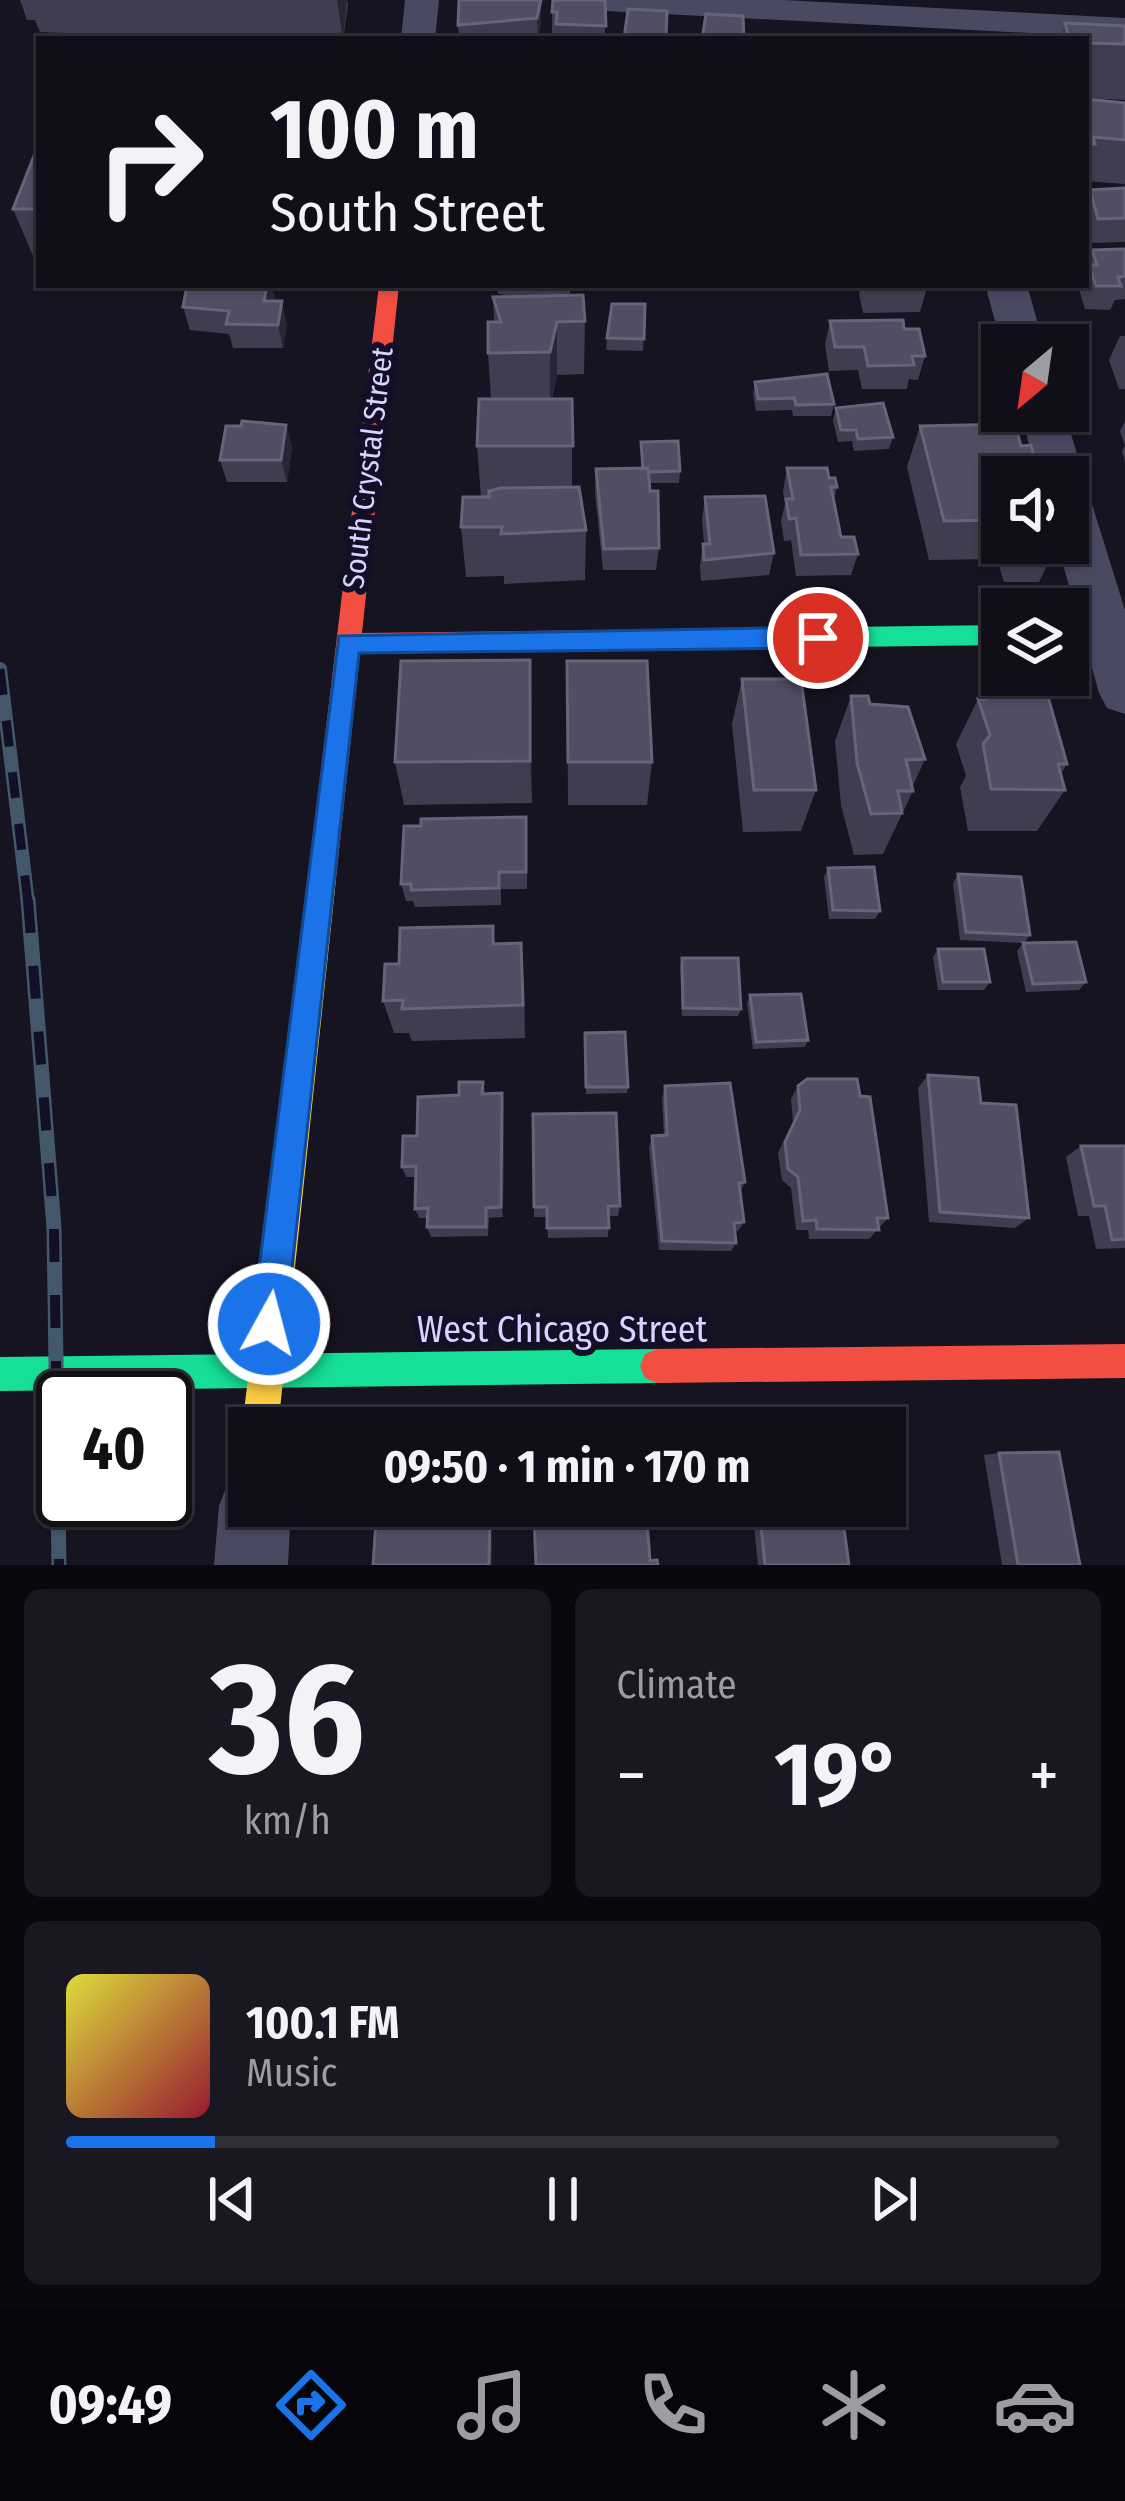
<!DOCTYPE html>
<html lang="en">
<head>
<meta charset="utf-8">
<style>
  body { margin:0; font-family:"Fira Sans Condensed",sans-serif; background:#191822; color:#f1f3f6; height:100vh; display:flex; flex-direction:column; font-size:45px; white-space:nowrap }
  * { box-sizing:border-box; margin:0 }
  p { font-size:39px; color:#9c9ca2 }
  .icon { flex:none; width:66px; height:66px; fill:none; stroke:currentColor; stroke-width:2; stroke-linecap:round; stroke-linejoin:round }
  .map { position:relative; height:1565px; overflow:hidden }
  .panel { display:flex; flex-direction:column; gap:24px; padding:24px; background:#09080e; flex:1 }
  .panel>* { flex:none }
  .guide { position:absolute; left:36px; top:36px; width:1053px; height:252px; border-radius:0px; box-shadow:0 3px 9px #0004,0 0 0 3px #302f38; background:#100f19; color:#f1f3f6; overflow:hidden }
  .needle { width:78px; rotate:209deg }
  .fabs { position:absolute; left:981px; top:324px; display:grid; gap:24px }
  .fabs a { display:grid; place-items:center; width:108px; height:108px; border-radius:0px; background:#100f19; box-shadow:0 3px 9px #0004,0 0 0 3px #302f38; font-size:60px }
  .speed { position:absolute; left:36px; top:1371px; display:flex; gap:24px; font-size:60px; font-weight:700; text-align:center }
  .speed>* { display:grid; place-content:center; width:156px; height:156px; border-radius:50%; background:#100f19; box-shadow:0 3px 9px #0004,0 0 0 3px #302f38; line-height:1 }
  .speed .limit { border:6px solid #111; border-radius:18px; background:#fff; color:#111 }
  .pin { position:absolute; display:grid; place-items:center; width:102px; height:102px; color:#fff; margin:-51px; border:6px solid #fff; border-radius:50%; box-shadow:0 3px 12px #0007 }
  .me { position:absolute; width:132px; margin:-66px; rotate:7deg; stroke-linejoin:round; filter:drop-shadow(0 0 9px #0008) }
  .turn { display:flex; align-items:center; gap:42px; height:252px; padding:0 36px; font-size:54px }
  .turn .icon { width:156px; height:156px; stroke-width:2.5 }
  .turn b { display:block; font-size:84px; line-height:102px }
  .big { font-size:90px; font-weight:700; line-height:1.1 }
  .panel .tile { flex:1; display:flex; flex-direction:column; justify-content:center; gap:18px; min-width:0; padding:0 42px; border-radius:18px; background:#191822 }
  .panel .dial { align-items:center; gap:0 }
  .dial b { font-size:156px; line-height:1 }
  .song { display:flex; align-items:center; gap:36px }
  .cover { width:144px; height:144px; border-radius:18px; background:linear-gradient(135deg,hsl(60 70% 55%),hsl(350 70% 35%)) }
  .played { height:12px; border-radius:6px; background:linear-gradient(90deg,#1a73e8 15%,#302f38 15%) }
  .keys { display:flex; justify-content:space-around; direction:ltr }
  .heat { display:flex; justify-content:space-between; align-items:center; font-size:66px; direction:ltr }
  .panel .tiles { flex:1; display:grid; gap:24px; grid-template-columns:1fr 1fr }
  .tile:last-child { grid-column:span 2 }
  .trip { position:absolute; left:228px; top:1407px; width:678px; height:120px; border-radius:0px; background:#100f19; box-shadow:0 3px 9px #0004,0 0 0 3px #302f38; font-weight:700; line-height:120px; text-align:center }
  .tab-bar { display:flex; height:192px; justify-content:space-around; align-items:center; background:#06060a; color:#9c9ca2 }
  .tab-bar .icon { width:84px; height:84px }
  .tab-bar .on { color:#1a73e8 }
  .tab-bar b { font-size:54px; color:#f1f3f6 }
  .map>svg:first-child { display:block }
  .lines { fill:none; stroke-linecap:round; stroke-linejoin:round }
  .street { fill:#4a4962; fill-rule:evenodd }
  .fast { fill:#16e098; fill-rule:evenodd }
  .slow { fill:#ffcf43; fill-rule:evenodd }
  .jam { fill:#f24e42; fill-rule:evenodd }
  .rail-far1-casing { stroke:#43596b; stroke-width:14 }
  .rail-casing { stroke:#43596b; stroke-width:15 }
  .rail-far1 { stroke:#130f26; stroke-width:9; stroke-dasharray:26; stroke-linecap:butt }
  .rail { stroke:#130f26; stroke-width:10; stroke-dasharray:33; stroke-linecap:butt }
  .wall { fill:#403d50 }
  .shaded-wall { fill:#282635 }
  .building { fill:#504e63; stroke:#66637b; stroke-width:3 }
  .route { fill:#1a73e8; stroke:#114b97; stroke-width:3 }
  .labels { text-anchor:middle; stroke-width:12; stroke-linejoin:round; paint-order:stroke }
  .street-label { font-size:30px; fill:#d9d4ff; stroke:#130f26 }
  .near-street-label { font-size:36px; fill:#d9d4ff; stroke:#130f26 }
</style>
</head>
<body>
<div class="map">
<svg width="1125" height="1565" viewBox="0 0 1125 1565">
  <rect width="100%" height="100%" fill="#161421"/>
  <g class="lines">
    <path class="street" d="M405 0H439L435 39H401Z
      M570 0H783L1125 18V38L587 10Z
      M985 285H1027L1044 345 1002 346Z
      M1020 411H1064L1084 477 1078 487 1091 501 1125 610V714L1107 708 1099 693 1057 543H1068V477H1038Z
      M249 1472V1506H291L288 1565H214L219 1506 229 1480Z"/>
    <path class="fast" d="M1002 625V645L758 648 745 638 758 628Z
      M657 1349 669 1354 674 1366 669 1378 657 1383 0 1391V1357Z"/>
    <path class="slow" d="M322 866 332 870 336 879 278 1428H249V1441L242 1428 308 879 312 870Z"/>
    <path class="jam" d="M379 285H399L362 633 758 628 771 638 758 648 360 653 336 879 332 888 322 892 312 888 308 879Z
      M1125 1344V1378L657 1383 645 1378 640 1366 645 1354 657 1349Z"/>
    <defs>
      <path id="rail-far1" d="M0 669 28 903"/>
      <path id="rail" d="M28 900 54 1228 59 1565"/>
    </defs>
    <use href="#rail-far1" class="rail-far1-casing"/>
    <use href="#rail" class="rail-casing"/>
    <use href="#rail-far1" class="rail-far1"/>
    <use href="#rail" class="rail"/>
  </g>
  <path class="wall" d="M20 0H347L348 5 343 39H196L40 32 35 20H27Z
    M541 0V21L538 39H459L458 25Z
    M605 0V39H557V36H552V12Z
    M1065 23 1125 26V100L1086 98V39H1060Z
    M1086 99 1125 103V184L1086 181Z
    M39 143V263H36L13 209Z
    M1125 188V242L1088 243 1086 233V201L1090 190Z
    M1125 249V299L1115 300 1110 310 1085 309 1079 289 1081 285H1086V264L1092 250Z
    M498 285H570V294L548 295 585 321 584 374 557 375 552 399H572V487L586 530 585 580 504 584V576L466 577 461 527 481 497 477 446 491 399 488 353 494 322 493 297 519 296 498 294Z
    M752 285H791L790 290H752Z
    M861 285H926L927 288 920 312 863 313 859 294Z
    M275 297 274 301 287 325 283 348H233L229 334 190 330 183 307Z
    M645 304 643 351 606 350 607 338Z
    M830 321 904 329 925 356 918 380 909 379 907 389H862L858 370 829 371 825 345Z
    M1120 336H1125V389H1119L1109 360Z
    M755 382 834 404 831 416H793L792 410 756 411 753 394Z
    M836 408 893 437 889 449 854 451 852 441 838 442 833 420Z
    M1125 421V462L1122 451 1125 446 1120 431Z
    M286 425 292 448 287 482H227L220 460Z
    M920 426 1021 446 1036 462 1029 477H1002V543H1058L1039 582H1004L997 559 929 560 907 467Z
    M641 442 680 471 679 483H649L659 548 656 570H603L595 492 596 469H641Z
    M787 468 829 478 837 487 834 500 841 537 858 554 851 575 796 576 791 540 784 541 781 521 785 504 783 491Z
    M705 497 774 553 769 575 701 581 700 566 703 544H704L702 520Z
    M567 661 652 762 647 805H568Z
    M742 679 816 790 801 831 743 832 732 724Z
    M983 689 1067 764 1061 774 1065 790 1037 831H968L960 787 966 776 956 744Z
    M851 696 870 704 925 759 912 788 913 791 883 854 854 855 841 805 835 741Z
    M532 706V803L404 805 395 762Z
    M527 835V889H501V905L415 907 413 901H406L401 884Z
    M828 868 880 911 875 919H829L824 877Z
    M958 874 1030 935 1024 943 1086 982 1079 990 1026 992 1017 951 1023 943 960 940 953 883Z
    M493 926 495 944 524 979 525 1038 412 1041 409 1033H394L383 1001 399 964Z
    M938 949 990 982 984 990H938L933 957Z
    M682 958 741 1009 738 1016H682L680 966Z
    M750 995 808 1040 805 1047 753 1049 747 1003Z
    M585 1033 628 1087 627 1093 586 1094Z
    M928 1075 981 1103 1029 1218 1015 1228 929 1222 918 1088Z
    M483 1082 485 1094 502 1093 504 1106 503 1217 489 1218 488 1236 431 1237 427 1227 428 1218H419L415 1209 416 1177H406L402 1167 417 1136 459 1095Z
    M665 1086 745 1182 740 1192 744 1222 738 1231 735 1232 736 1243 731 1251 659 1250 649 1148 652 1136H664L662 1098Z
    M798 1086 888 1218 869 1239H809L808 1230H796L791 1188 782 1180 778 1153 793 1122 791 1099Z
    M1081 1146H1125V1248L1096 1249 1089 1216H1078L1066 1157Z
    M620 1206 618 1216H609L608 1237 548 1238 547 1217H534V1207Z
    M999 1453 1080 1565H1002L984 1455Z
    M752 1506H841L849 1565H758Z"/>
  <path class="shaded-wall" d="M337 0H347L343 39Z
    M541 0V21L538 39 537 18Z
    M267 285H272L275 297 270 325 264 301Z
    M282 301 287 325 283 348 278 325Z
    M557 322V375L550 405V352Z
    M286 425 292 448 287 482 281 460Z
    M530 660 532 706V803L530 761Z
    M502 1093 504 1106 503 1217 501 1207Z
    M490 1506H493L492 1565H489Z"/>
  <path class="building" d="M459 0H541L537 18 458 25Z
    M553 0H605L606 26 556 24 557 12H552Z
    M628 9 667 11 666 39H624Z
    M706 14 743 16 744 39H702Z
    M1065 23 1125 26V44L1086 43V39H1069Z
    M1086 99 1125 103V140L1093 137 1095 144H1086Z
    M39 143V209H13Z
    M1125 188V218L1098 219 1090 190Z
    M1125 249V276L1118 277 1121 286H1096L1089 265H1097L1092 250Z
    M187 285H267L264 301H282L278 325 226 324 229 311 183 307Z
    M868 285H926L927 288 869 289Z
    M583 295 585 321 557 322 550 352 488 353V322H501L493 297Z
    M612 304H645L644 339 607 338Z
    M903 320 904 329H919L925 356H912L914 365 868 366 864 347H835L830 321Z
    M827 374 834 404 796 405 794 398 758 399 755 382Z
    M479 399H572L573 446H477Z
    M883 403 893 437 858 439 856 430H841L836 408Z
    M242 421 286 425 281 460H220L226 426H241Z
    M1015 424 1021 446 1031 445 1036 462H1024L1029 477H1002V520L944 521 920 426Z
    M678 441 680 471 649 472 648 468 643 469 641 442Z
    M648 468 650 491H658L659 548 604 549 596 469Z
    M787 468H827L829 478H835L837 487H831L841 537H854L858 554 801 555 796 518 789 519 786 499H793Z
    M579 487 586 530 501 534 502 527H461L463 497H489V491L501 488Z
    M765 496 774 553 704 560 703 544H710L705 497Z
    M530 660V761L395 762 401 661Z
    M567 661H647L652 762H568Z
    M742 679H801L816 790H754Z
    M983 689 1047 693 1067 764H1058L1065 790 991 789 983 744 990 735 978 699H986Z
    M851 696H868L870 704 908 707 925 759 906 760 913 791H898L902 813 871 814 857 763Z
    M526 817V872H499V888L411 890V884H401L404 826H421V819Z
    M874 867 880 911 833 910 828 868Z
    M958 874 1021 877 1030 935 966 932Z
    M493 926V944L521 943 523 1005 402 1009 403 1000 383 1001 385 964H399L400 928Z
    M1076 942 1086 982 1033 984 1023 943Z
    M938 949H984L990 982H943Z
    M682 958H738L741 1009 683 1008Z
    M801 994 808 1040 756 1042 750 995Z
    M625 1032 628 1087H586L585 1033Z
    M928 1075 978 1078 981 1103 1016 1105 1029 1218 940 1212Z
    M807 1079H857L860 1096 870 1097 888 1218H877L879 1230 817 1229 816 1220 803 1221 798 1177 788 1169 785 1142 800 1110 798 1086Z
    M459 1082H483L482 1094 502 1093 501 1207 486 1208V1227H427L428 1208 415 1209 416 1166 402 1167 403 1136H417L418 1097 459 1095Z
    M730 1083 745 1182 739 1183 744 1222 734 1223 736 1243 662 1241 652 1136 667 1135 665 1086Z
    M616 1113 620 1206H608L609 1228H547V1207H534L533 1114Z
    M1081 1146H1125V1239L1112 1240 1105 1206H1094Z
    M1059 1452 1080 1565H1018L999 1453Z
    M377 1506H490L489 1565H373Z
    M759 1506H841L849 1565H765Z
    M646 1508 650 1561 657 1560 658 1565H536L534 1514Z"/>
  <path class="route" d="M818 627 830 638 818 648 359 653 286 1324 281 1337 269 1342 257 1337 252 1324 339 636Z"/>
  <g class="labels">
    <g class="street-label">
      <text transform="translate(368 468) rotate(-83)" y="10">South Crystal Street</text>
    </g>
    <g class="near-street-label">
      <text x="562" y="1342">West Chicago Street</text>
    </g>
  </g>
</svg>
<div class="fabs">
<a><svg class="needle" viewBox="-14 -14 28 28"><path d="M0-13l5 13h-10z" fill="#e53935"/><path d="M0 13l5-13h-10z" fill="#9c9ca2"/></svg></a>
<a><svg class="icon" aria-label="sound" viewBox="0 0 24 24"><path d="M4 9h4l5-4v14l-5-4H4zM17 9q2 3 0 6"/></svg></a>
<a><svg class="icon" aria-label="layers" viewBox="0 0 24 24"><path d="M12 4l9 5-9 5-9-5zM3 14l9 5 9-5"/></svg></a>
</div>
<div class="speed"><div class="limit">40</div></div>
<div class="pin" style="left:818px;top:638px;background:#d93025"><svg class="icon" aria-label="arrive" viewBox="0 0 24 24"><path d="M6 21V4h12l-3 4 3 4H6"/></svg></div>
<svg class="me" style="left:269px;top:1324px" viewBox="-20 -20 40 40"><circle r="17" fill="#1a73e8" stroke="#fff" stroke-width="3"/><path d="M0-11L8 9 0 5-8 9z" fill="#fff"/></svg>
<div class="trip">09:50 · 1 min · 170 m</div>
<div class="guide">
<div class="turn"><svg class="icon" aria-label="right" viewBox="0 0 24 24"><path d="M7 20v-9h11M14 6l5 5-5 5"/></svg><div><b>100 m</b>South Street</div></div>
</div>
</div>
<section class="panel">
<div class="tiles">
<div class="tile dial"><b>36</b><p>km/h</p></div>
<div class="tile"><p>Climate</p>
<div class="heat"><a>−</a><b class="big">19°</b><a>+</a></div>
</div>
<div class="tile">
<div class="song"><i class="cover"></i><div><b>100.1 FM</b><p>Music</p></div></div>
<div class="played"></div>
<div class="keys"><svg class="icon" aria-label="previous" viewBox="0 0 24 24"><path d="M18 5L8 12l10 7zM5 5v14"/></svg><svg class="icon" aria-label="pause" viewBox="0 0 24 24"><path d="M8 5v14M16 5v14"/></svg><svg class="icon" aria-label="next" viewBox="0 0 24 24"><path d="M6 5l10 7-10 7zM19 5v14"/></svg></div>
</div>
</div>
</section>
<nav class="tab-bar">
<b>09:49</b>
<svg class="icon on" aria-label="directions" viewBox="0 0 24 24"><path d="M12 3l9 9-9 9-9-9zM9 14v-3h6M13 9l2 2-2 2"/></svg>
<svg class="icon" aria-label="music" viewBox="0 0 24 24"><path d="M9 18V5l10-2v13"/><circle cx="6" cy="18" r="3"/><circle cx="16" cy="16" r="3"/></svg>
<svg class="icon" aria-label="phone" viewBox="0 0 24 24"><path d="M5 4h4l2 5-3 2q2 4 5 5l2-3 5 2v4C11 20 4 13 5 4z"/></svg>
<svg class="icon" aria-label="climate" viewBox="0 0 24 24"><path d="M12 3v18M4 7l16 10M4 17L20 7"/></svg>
<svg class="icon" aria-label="car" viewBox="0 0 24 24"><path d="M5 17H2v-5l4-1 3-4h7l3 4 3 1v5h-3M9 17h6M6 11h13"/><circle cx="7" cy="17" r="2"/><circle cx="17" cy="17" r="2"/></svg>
</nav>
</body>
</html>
